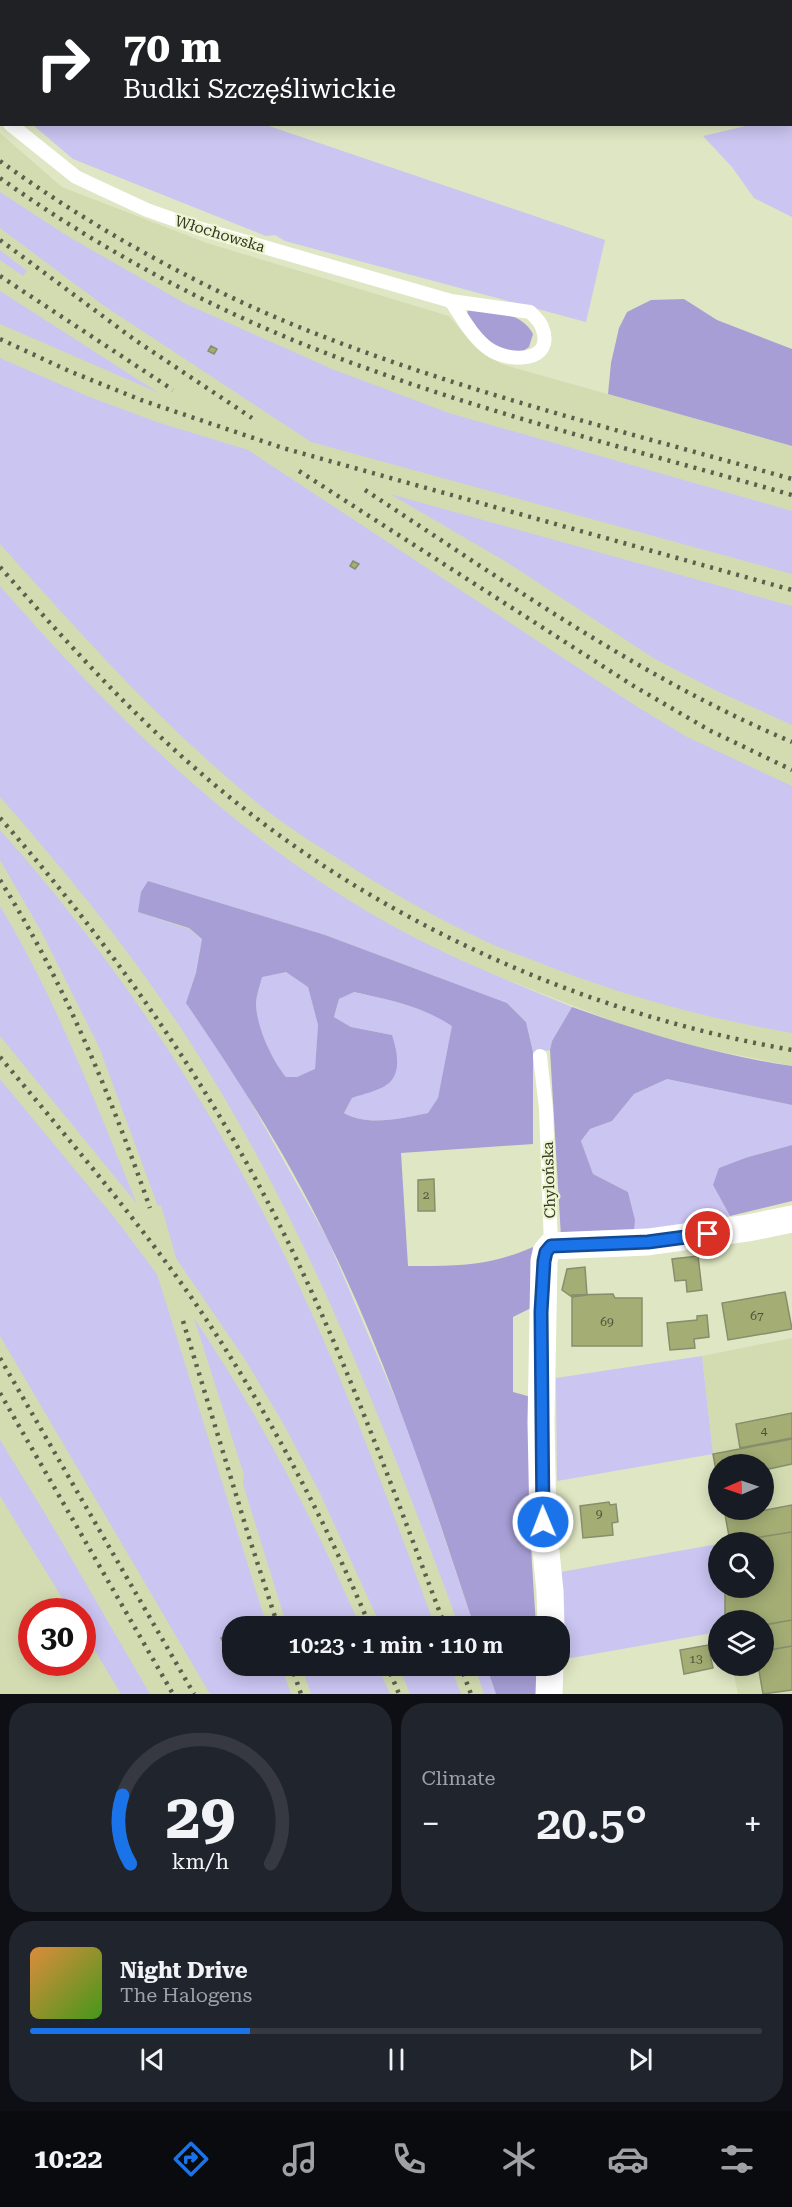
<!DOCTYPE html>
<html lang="en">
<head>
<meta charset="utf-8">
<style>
  body { margin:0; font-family:"Roboto Serif",serif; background:#20242c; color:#f1f3f6; height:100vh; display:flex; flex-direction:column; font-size:22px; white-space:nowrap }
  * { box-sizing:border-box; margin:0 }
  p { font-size:20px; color:#9ea1a6 }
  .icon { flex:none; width:33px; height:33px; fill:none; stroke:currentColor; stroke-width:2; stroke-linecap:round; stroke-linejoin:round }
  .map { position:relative; height:1694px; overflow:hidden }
  .sheet { display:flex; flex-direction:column; gap:9px; padding:9px; background:#0d0f14; flex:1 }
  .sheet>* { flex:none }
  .banner { position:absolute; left:0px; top:0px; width:792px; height:126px; box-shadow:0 3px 15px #0003; background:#202124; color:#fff; overflow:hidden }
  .needle { width:39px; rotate:268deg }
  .fabs { position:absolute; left:708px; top:1454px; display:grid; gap:12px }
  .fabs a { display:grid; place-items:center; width:66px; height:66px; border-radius:50%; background:#171b24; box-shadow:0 3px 15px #0003; font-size:30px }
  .speed { position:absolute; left:18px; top:1598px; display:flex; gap:12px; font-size:30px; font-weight:700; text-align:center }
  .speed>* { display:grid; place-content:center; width:78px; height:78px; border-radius:50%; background:#171b24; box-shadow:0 3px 15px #0003; line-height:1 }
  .speed .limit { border:9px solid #d22; background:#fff; color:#111 }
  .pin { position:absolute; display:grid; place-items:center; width:51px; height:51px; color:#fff; margin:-26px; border:3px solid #fff; border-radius:50%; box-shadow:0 2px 6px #0007 }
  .me { position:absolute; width:66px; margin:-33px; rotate:359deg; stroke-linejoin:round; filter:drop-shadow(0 0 4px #0008) }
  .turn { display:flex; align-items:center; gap:21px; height:126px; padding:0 24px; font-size:27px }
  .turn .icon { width:78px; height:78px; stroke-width:2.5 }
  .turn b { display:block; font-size:42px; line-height:51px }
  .big { font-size:45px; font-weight:600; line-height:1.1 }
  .sheet .card { flex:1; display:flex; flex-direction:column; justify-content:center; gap:9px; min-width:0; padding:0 21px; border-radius:24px; background:#20242c }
  .sheet .dial { align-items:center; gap:0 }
  .dial svg { height:156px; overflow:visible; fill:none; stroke:#363941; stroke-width:7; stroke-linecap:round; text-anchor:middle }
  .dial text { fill:#f1f3f6; stroke:none }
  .song { display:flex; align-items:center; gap:18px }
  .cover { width:72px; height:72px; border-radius:9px; background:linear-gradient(135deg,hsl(30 70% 55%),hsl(100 70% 35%)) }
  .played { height:6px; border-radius:3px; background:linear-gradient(90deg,#1a73e8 30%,#363941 30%) }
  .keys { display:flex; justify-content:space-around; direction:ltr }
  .heat { display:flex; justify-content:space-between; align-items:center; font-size:33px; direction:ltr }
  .sheet .tiles { flex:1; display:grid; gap:9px; grid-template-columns:1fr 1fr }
  .card:last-child { grid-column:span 2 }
  .trip { position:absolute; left:222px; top:1616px; width:348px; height:60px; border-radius:24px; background:#171b24; box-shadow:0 3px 15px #0003; font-weight:600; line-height:60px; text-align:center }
  .tab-bar { display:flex; height:96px; justify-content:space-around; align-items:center; background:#090b0e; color:#9ea1a6 }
  .tab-bar .icon { width:42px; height:42px }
  .tab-bar .active { color:#1a73e8 }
  .tab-bar b { font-size:27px; color:#f1f3f6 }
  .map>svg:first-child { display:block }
  .built { fill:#d3dcb1; fill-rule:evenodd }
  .green { fill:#cac5f1 }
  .forest { fill:#a69ed5; fill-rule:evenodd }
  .building { fill:#a3ad74; stroke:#878e6d; stroke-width:1.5 }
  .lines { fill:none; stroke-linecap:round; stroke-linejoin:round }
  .service { stroke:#fff; stroke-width:14 }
  .minor { stroke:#fff; stroke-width:27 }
  .rail { stroke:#5b5f4c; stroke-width:4.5; stroke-dasharray:3 6; stroke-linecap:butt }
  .route-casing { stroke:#114b97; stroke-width:15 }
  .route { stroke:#1a73e8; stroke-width:10 }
  .labels { text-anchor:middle; stroke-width:4.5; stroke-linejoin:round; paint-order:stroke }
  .number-label { font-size:12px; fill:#4e523a }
  .street-label { font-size:15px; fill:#313326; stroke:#ecf4d0 }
</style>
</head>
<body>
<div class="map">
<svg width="792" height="1694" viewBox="0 0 792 1694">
  <rect width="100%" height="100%" fill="#dfe6c3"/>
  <path class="built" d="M0 133 62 187 207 243 449 316 472 343 501 364 792 446V1066L703 1048 633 1029 474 967 186 1003 236 1076 328 1240 474 1626H232V1665H486L496 1694H0ZM32 1611H82V1662H32Z
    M792 1338V1694H738L732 1665H764V1620H725V1587H764V1542H730L724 1509H764V1464H718V1482L713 1454 702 1356Z"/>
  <path class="green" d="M0 0 9 1 2 2 1 99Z
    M792 114V217L754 198 732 167 703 136 750 125 790 124Z
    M33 125H266L605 240 586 322 285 241 275 235 266 236 73 159Z
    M0 192 69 237 186 304 332 369 449 413 792 511V574L311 442 103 305 0 228Z
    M0 250 27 271 23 276 0 260Z
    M0 291 159 393 0 324Z
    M0 358 87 396 157 422 248 450 636 706 687 737 792 786V1033C702 1018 614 993 530 959 512 952 494 946 477 937 429 914 383 888 339 859 308 840 277 820 249 796 158 721 79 632 0 544Z
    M390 494 792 606V725L719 692 655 659 508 563Z
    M0 586C116 718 228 831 382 920 443 955 507 980 572 1007L552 1041 550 1050 533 1052 526 1022 507 1003 325 935 148 881 138 912 189 929 202 939 196 973 187 1003 236 1076 328 1240 407 1426 474 1626H459C384 1424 306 1221 188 1039 132 953 68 874 0 797Z
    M0 830C129 974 233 1138 312 1314 358 1416 396 1522 435 1626H381L319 1491 283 1423 246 1361 176 1258 161 1205 158 1206 99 1047 41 931 0 860Z
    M0 906C57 1001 95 1102 137 1204L0 1036Z
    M286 972 308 987 318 1025 315 1070 297 1077H286C272 1060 256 1028 256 1005 256 996 260 985 262 976Z
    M353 992C389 1000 422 1006 453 1026L438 1099 428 1113C402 1118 368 1127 344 1113L352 1098 388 1085 392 1035 351 1027 334 1017 339 999Z
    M0 1079 114 1217 157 1274 267 1626H232V1665H281L291 1694H210L0 1336Z
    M667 1079 792 1105V1145L748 1157 713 1185 730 1216 634 1233 635 1220 628 1192 593 1174 581 1141 590 1129 612 1121 634 1094Z
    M194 1318C259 1415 313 1518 360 1626H287L243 1484 244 1475Z
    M702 1356 713 1454 557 1481 556 1378Z
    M0 1440 49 1520 150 1694H121L83 1631 82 1611H70L0 1496Z
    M718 1544V1587H725V1620H718V1632L560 1660V1626L555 1573Z
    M301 1665H377L390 1694H311Z
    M398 1665H450L461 1694H410Z
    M474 1665H486L496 1694H484Z"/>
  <path class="forest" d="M684 299 717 320 792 349V446L608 394 611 363 619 328 627 312 651 300Z
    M468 310C491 312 521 311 533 334L529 347 520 353C492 351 481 336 467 314Z
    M148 881 325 935 507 1003 526 1022 533 1052V1144L401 1153 408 1266C456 1266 487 1267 533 1247V1307L513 1317V1392L531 1397 529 1518 536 1626H474C431 1496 389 1364 328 1240 288 1157 238 1079 186 1003L196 973 202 939 189 928 138 912 141 892ZM286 972 308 987 318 1025 315 1069 297 1077H286C272 1060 257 1028 256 1005 256 996 260 985 262 977ZM354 992C389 1000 422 1006 452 1026L438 1098 428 1113C402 1118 368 1127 344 1113L352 1098C360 1095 381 1090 388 1084 402 1072 397 1051 392 1035L351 1027 334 1017 339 999Z
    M572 1007C644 1033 717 1055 792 1066V1105L667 1079 634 1094 612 1121 590 1129 581 1141 593 1174 628 1192 635 1220 634 1233 561 1237 550 1050 552 1041Z
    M792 1145V1201L730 1216 713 1185 719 1168 748 1157Z
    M486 1665H538L539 1694H496Z"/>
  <path class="building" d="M211 346 217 349 214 354 208 351Z
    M353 561 359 564 355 569 350 566Z
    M434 1179 435 1211H418V1180Z
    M698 1256 702 1290 687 1292 686 1280 675 1281 672 1259Z
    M585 1267 587 1295 572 1297 562 1290 567 1269Z
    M785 1292 792 1329 728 1340 722 1303Z
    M613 1294 615 1298H642V1346H572V1295Z
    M707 1315 709 1337 694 1339 695 1348 670 1350 667 1323 697 1320V1316Z
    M792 1413V1438L740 1448 736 1424Z
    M792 1439V1464L764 1470V1464H718V1482L713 1454Z
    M609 1502 610 1505 616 1504 618 1522 612 1523 613 1535 583 1538 580 1506Z
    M792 1505V1532L730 1542 724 1509H761V1511Z
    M792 1532V1620L764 1625V1620H725V1587H764V1542H730Z
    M792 1620V1646L764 1651V1625Z
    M226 1635 229 1641 224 1644 221 1638Z
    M708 1645 713 1668 684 1674 680 1650Z
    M792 1646V1690L763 1694 758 1665H764V1651Z"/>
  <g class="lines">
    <path class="service" d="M0 117 2 118
      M10 124 76 177 147 210 198 228 451 301 530 312C534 316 540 321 542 327 556 363 509 363 489 349 473 338 462 317 451 301
      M540 1056 546 1109 551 1246"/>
    <path class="minor" d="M551 1626 550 1591 543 1523 541 1422 544 1261 546 1252 551 1246 648 1242 748 1228 792 1219
      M549 1694 550 1665"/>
    <path class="rail" d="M0 161C98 232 213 295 327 338 478 396 637 435 792 479
      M0 178C98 248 211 309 323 352 475 411 635 450 792 495
      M0 240 135 340 252 418
      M0 276 173 390
      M0 339 69 371 141 400 283 448 792 590
      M299 471 632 685 709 730 792 770
      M365 490C503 580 640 678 792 742
      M0 567C64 639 129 712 203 775 369 918 576 1012 792 1050
      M0 818C114 948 214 1090 290 1246 350 1369 396 1498 445 1626
      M0 880C64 982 110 1094 150 1208
      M0 1057C69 1140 139 1221 200 1310 267 1410 323 1516 370 1626
      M183 1321 248 1534 278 1626
      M0 1358 194 1694
      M0 1393 173 1694
      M291 1665 301 1694
      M387 1665 399 1694
      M460 1665 471 1694"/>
  </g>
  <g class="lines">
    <defs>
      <path id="route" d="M543 1522 541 1312 544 1261 546 1252 551 1246 648 1242 708 1234"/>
    </defs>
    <use href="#route" class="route-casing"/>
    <use href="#route" class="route"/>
  </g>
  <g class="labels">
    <g class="number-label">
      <text x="426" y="1199">2</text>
      <text x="757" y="1320">67</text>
      <text x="607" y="1326">69</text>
      <text x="764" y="1435">4</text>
      <text x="599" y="1518">9</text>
      <text x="696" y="1663">13</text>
    </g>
    <g class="street-label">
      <text transform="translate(220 234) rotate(17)" y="5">Włochowska</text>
      <text transform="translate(549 1180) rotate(-92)" y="5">Chylońska</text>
    </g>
  </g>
</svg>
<div class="fabs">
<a><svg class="needle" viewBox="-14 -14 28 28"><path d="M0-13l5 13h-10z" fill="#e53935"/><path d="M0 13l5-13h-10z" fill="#9ea1a6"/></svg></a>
<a><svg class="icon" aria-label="search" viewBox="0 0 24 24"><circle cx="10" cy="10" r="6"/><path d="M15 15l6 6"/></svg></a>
<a><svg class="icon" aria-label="layers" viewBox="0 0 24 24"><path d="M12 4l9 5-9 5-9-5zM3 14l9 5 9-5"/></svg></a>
</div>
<div class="speed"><div class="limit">30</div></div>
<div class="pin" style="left:708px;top:1234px;background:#d93025"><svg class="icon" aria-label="arrive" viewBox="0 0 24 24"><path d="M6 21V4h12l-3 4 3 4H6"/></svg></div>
<svg class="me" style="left:543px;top:1522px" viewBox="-20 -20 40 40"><circle r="17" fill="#1a73e8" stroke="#fff" stroke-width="3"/><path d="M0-11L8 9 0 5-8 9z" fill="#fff"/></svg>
<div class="trip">10:23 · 1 min · 110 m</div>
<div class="banner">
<div class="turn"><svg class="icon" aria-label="right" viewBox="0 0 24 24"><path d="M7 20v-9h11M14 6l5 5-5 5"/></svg><div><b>70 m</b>Budki Szczęśliwickie</div></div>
</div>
</div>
<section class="sheet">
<div class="tiles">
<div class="card dial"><svg viewBox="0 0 100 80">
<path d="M14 69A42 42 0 1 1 86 69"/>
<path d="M14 69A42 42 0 0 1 10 34" stroke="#1a73e8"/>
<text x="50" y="56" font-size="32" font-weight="700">29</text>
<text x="50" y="72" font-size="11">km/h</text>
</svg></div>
<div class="card"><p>Climate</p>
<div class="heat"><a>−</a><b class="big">20.5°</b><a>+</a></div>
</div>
<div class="card">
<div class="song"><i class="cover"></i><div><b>Night Drive</b><p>The Halogens</p></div></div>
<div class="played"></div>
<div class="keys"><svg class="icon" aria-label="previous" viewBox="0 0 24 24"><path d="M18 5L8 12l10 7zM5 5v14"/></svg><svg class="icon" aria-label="pause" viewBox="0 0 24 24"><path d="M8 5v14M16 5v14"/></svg><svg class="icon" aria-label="next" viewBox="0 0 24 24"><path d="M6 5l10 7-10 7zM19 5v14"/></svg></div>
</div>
</div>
</section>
<nav class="tab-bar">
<b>10:22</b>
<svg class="icon active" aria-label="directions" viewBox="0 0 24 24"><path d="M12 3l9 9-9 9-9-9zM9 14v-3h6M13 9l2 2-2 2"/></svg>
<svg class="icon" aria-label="music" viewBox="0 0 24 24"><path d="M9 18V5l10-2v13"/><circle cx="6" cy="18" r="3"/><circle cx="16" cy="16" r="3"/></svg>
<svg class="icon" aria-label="phone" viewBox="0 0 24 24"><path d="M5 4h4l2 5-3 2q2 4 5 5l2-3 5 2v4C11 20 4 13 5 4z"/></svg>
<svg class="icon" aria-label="climate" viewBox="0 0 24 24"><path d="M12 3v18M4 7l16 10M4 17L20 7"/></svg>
<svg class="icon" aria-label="car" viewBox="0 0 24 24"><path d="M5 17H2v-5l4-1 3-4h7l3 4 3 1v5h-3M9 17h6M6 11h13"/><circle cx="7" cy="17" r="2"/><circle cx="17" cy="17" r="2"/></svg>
<svg class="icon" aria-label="filters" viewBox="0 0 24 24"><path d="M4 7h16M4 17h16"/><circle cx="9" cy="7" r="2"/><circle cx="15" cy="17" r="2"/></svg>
</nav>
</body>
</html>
